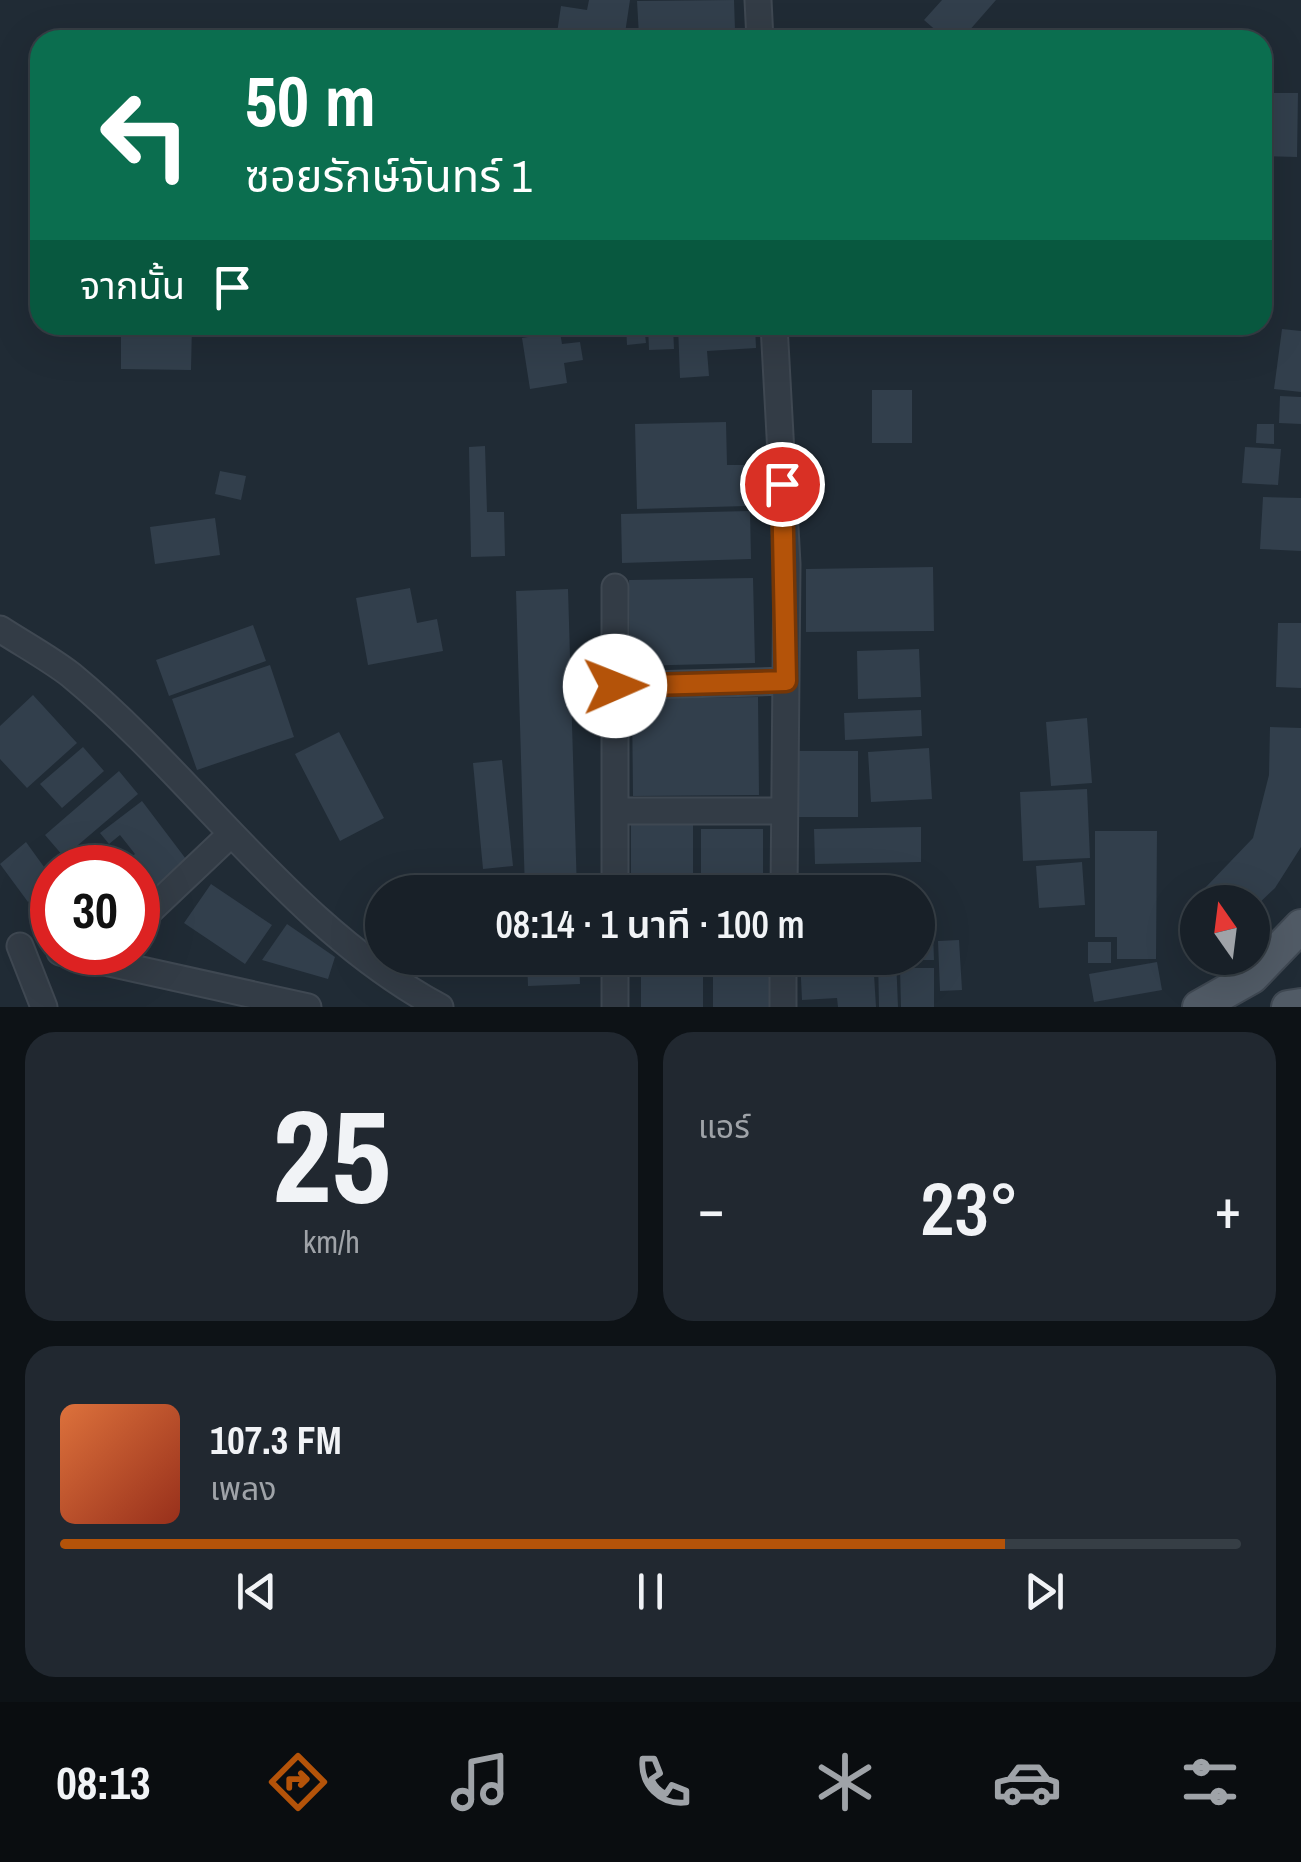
<!DOCTYPE html>
<html lang="th">
<head>
<meta charset="utf-8">
<style>
  body { margin:0; font-family:"Archivo Narrow","Noto Sans Thai",sans-serif; background:#212830; color:#f1f3f6; height:100vh; display:flex; flex-direction:column; font-size:38px; white-space:nowrap }
  * { box-sizing:border-box; margin:0 }
  p { font-size:32px; color:#9fa3a8 }
  .icon { flex:none; width:55px; height:55px; fill:none; stroke:currentColor; stroke-width:2; stroke-linecap:round; stroke-linejoin:round }
  .map { position:relative; height:1007px; overflow:hidden }
  .panel { display:flex; flex-direction:column; gap:25px; padding:25px; background:#0d1216; flex:1 }
  .panel>* { flex:none }
  .top-card { position:absolute; left:30px; top:30px; width:1242px; height:305px; border-radius:30px; box-shadow:0 10px 40px #0002,0 0 0 2px #363e45; background:#0b6e4f; color:#fff; overflow:hidden }
  .needle { width:65px; rotate:346deg }
  .buttons { position:absolute; left:1180px; top:885px; display:grid; gap:20px }
  .buttons a { display:grid; place-items:center; width:90px; height:90px; border-radius:50%; background:#182028; box-shadow:0 10px 40px #0002,0 0 0 2px #363e45; font-size:50px }
  .speed { position:absolute; left:30px; top:845px; display:flex; gap:20px; font-size:50px; font-weight:700; text-align:center }
  .speed>* { display:grid; place-content:center; width:130px; height:130px; border-radius:50%; background:#182028; box-shadow:0 10px 40px #0002,0 0 0 2px #363e45; line-height:1 }
  .speed .limit { border:15px solid #d22; background:#fff; color:#111 }
  .pin { position:absolute; display:grid; place-items:center; width:85px; height:85px; color:#fff; margin:-42px; border:5px solid #fff; border-radius:50%; box-shadow:0 2px 10px #0007 }
  .me { position:absolute; width:110px; margin:-55px; rotate:89deg; stroke-linejoin:round; filter:drop-shadow(0 0 8px #0008) }
  .turn { display:flex; align-items:center; gap:35px; height:210px; padding:0 50px; font-size:45px }
  .turn .icon { width:130px; height:130px; stroke-width:2.5 }
  .turn b { display:block; font-size:70px; line-height:85px }
  .then { display:flex; align-items:center; height:95px; padding:0 50px; background:#0003; gap:20px; font-size:38px }
  .big { font-size:75px; font-weight:600; line-height:1.1 }
  .panel .card { flex:1; display:flex; flex-direction:column; justify-content:center; gap:15px; min-width:0; padding:0 35px; border-radius:30px; background:#212830 }
  .panel .dial { align-items:center; gap:0 }
  .dial b { font-size:130px; line-height:1 }
  .song { display:flex; align-items:center; gap:30px }
  .cover { width:120px; height:120px; border-radius:15px; background:linear-gradient(135deg,hsl(20 70% 55%),hsl(10 70% 35%)) }
  .played { height:10px; border-radius:5px; background:linear-gradient(90deg,#b45309 80%,#363e45 80%) }
  .keys { display:flex; justify-content:space-around; direction:ltr }
  .heat { display:flex; justify-content:space-between; align-items:center; font-size:55px; direction:ltr }
  .panel .tiles { flex:1; display:grid; gap:25px; grid-template-columns:1fr 1fr }
  .card:last-child { grid-column:span 2 }
  .trip { position:absolute; left:365px; top:875px; width:570px; height:100px; border-radius:50px; background:#182028; box-shadow:0 10px 40px #0002,0 0 0 2px #363e45; font-weight:600; line-height:100px; text-align:center }
  .tab-bar { display:flex; height:160px; justify-content:space-around; align-items:center; background:#0a0d10; color:#9fa3a8 }
  .tab-bar .icon { width:70px; height:70px }
  .tab-bar .current { color:#b45309 }
  .tab-bar b { font-size:45px; color:#f1f3f6 }
  .map>svg:first-child { display:block }
  .building { fill:#323f4c }
  .lines { fill:none; stroke-linecap:round; stroke-linejoin:round }
  .minor-casing { stroke:#3f4852; stroke-width:29 }
  .major-casing { stroke:#3f4852; stroke-width:36 }
  .minor { stroke:#333c46; stroke-width:25 }
  .major { stroke:#515b66; stroke-width:32 }
  .route-casing { stroke:#753606; stroke-width:25 }
  .route { stroke:#b45309; stroke-width:18 }
</style>
</head>
<body>
<div class="map">
<svg width="1301" height="1007" viewBox="0 0 1301 1007">
  <rect width="100%" height="100%" fill="#202b35"/>
  <path class="building" d="M589 0H630L624 40H556L561 6 587 10Z
    M734 0 735 30 639 36 637 1Z
    M942 0H996L961 40H947L924 20Z
    M1262 93H1298L1297 157 1262 156Z
    M121 325H192L191 370 121 369Z
    M626 325H644L646 343 627 345Z
    M648 325H673L674 349 649 350Z
    M678 325H755L756 348 707 351 709 376 680 378Z
    M1282 329 1301 331V392L1274 389Z
    M560 332 562 344 580 342 583 360 564 363 567 383 530 389 522 338Z
    M872 390H912V443H872Z
    M1280 396 1301 397V424L1279 423Z
    M726 422 727 465H747V506L637 509 635 424Z
    M1257 424H1274V444L1256 443Z
    M485 446 487 512H504L505 556 471 557 469 447Z
    M1245 447 1281 449 1278 485 1242 483Z
    M220 471 246 476 241 500 215 494Z
    M1263 497 1301 498V551L1260 549Z
    M750 511 751 559 622 563 621 514Z
    M215 518 220 555 155 564 150 527Z
    M933 567 934 631 806 632V569Z
    M753 578 755 663 630 666 629 580Z
    M410 588 417 623 437 619 443 651 368 665 356 598Z
    M568 589 577 892H525L516 591Z
    M1278 623H1301V688L1276 687Z
    M253 625 266 661 169 696 156 660Z
    M919 649 921 697 858 699 857 651Z
    M270 665 294 737 197 770 172 699Z
    M33 695 77 743 27 788 0 759V726Z
    M758 697 759 795 633 796 632 699Z
    M921 710 922 736 845 740 844 713Z
    M1087 718 1092 783 1051 786 1046 722Z
    M1270 727 1301 728V847L1275 888 1252 910V902H1198L1197 950 1182 912 1253 838 1269 775Z
    M339 732 384 818 340 841 295 754Z
    M83 747 104 771 62 808 40 784Z
    M929 748 932 799 871 802 868 752Z
    M796 751H858V817H796Z
    M502 760 513 866 483 869 473 763Z
    M119 771 138 794 64 857 45 835Z
    M1087 789 1090 858 1023 861 1020 792Z
    M142 801 192 867 138 908V868H118L135 854 120 835 109 844 100 833Z
    M631 823H693V875H631Z
    M921 827V862L815 864 814 829Z
    M701 829H763V881H701Z
    M1095 831H1157L1156 959H1117V937H1095Z
    M26 842 52 878V884L28 902 0 864Z
    M1082 862 1085 905 1039 908 1036 866Z
    M441 880 481 891 480 892H410L413 883 438 890Z
    M211 884 272 925 245 964 184 923Z
    M630 884H691V892H630Z
    M702 885H764V892H702Z
    M840 885 841 892H796V887Z
    M918 905H932L934 960H918Z
    M287 924 335 957 328 979 262 960Z
    M959 940 962 990 940 991 938 941Z
    M1088 942H1111V963H1088Z
    M429 958H469L465 969Z
    M527 958H579L580 984 528 986Z
    M800 958H873L876 1007H838L837 998 802 1000Z
    M878 958H896L898 1007H879Z
    M703 960V1007H641V961Z
    M1157 962 1162 990 1094 1002 1089 974Z
    M900 968H934V1007H901Z
    M713 972H775V1007H713Z"/>
  <g class="lines">
    <defs>
      <path id="minor" d="M758 0 760 40
        M774 325 787 564 784 892
        M615 587V892
        M0 629C23 644 49 658 71 675 197 779 293 928 440 1007
        M615 686 786 681
        M615 811H784
        M138 922 231 834
        M20 946 44 1007
        M60 952 308 1007
        M615 1007V958
        M783 1007V958"/>
      <path id="major" d="M1199 1007 1252 977 1301 926
        M1288 1007 1301 1005"/>
    </defs>
    <use href="#minor" class="minor-casing"/>
    <use href="#major" class="major-casing"/>
    <use href="#minor" class="minor"/>
    <use href="#major" class="major"/>
  </g>
  <g class="lines">
    <defs>
      <path id="route" d="M615 686 786 681 782 484"/>
    </defs>
    <use href="#route" class="route-casing"/>
    <use href="#route" class="route"/>
  </g>
</svg>
<div class="buttons">
<a><svg class="needle" viewBox="-14 -14 28 28"><path d="M0-13l5 13h-10z" fill="#e53935"/><path d="M0 13l5-13h-10z" fill="#9fa3a8"/></svg></a>
</div>
<div class="speed"><div class="limit">30</div></div>
<div class="pin" style="left:782px;top:484px;background:#d93025"><svg class="icon" aria-label="arrive" viewBox="0 0 24 24"><path d="M6 21V4h12l-3 4 3 4H6"/></svg></div>
<svg class="me" style="left:615px;top:686px" viewBox="-20 -20 40 40"><circle r="19" fill="#fff"/><path d="M0-13L10 11 0 6-10 11z" fill="#b45309"/></svg>
<div class="trip">08:14 · 1 นาที · 100 m</div>
<div class="top-card">
<div class="turn"><svg class="icon" aria-label="left" viewBox="0 0 24 24"><path d="M17 20v-9H6M10 6l-5 5 5 5"/></svg><div><b>50 m</b>ซอยรักษ์จันทร์ 1</div></div>
<div class="then">จากนั้น<svg class="icon" aria-label="arrive" viewBox="0 0 24 24"><path d="M6 21V4h12l-3 4 3 4H6"/></svg></div>
</div>
</div>
<section class="panel">
<div class="tiles">
<div class="card dial"><b>25</b><p>km/h</p></div>
<div class="card"><p>แอร์</p>
<div class="heat"><a>−</a><b class="big">23°</b><a>+</a></div>
</div>
<div class="card">
<div class="song"><i class="cover"></i><div><b>107.3 FM</b><p>เพลง</p></div></div>
<div class="played"></div>
<div class="keys"><svg class="icon" aria-label="previous" viewBox="0 0 24 24"><path d="M18 5L8 12l10 7zM5 5v14"/></svg><svg class="icon" aria-label="pause" viewBox="0 0 24 24"><path d="M8 5v14M16 5v14"/></svg><svg class="icon" aria-label="next" viewBox="0 0 24 24"><path d="M6 5l10 7-10 7zM19 5v14"/></svg></div>
</div>
</div>
</section>
<nav class="tab-bar">
<b>08:13</b>
<svg class="icon current" aria-label="directions" viewBox="0 0 24 24"><path d="M12 3l9 9-9 9-9-9zM9 14v-3h6M13 9l2 2-2 2"/></svg>
<svg class="icon" aria-label="music" viewBox="0 0 24 24"><path d="M9 18V5l10-2v13"/><circle cx="6" cy="18" r="3"/><circle cx="16" cy="16" r="3"/></svg>
<svg class="icon" aria-label="phone" viewBox="0 0 24 24"><path d="M5 4h4l2 5-3 2q2 4 5 5l2-3 5 2v4C11 20 4 13 5 4z"/></svg>
<svg class="icon" aria-label="climate" viewBox="0 0 24 24"><path d="M12 3v18M4 7l16 10M4 17L20 7"/></svg>
<svg class="icon" aria-label="car" viewBox="0 0 24 24"><path d="M5 17H2v-5l4-1 3-4h7l3 4 3 1v5h-3M9 17h6M6 11h13"/><circle cx="7" cy="17" r="2"/><circle cx="17" cy="17" r="2"/></svg>
<svg class="icon" aria-label="filters" viewBox="0 0 24 24"><path d="M4 7h16M4 17h16"/><circle cx="9" cy="7" r="2"/><circle cx="15" cy="17" r="2"/></svg>
</nav>
</body>
</html>
